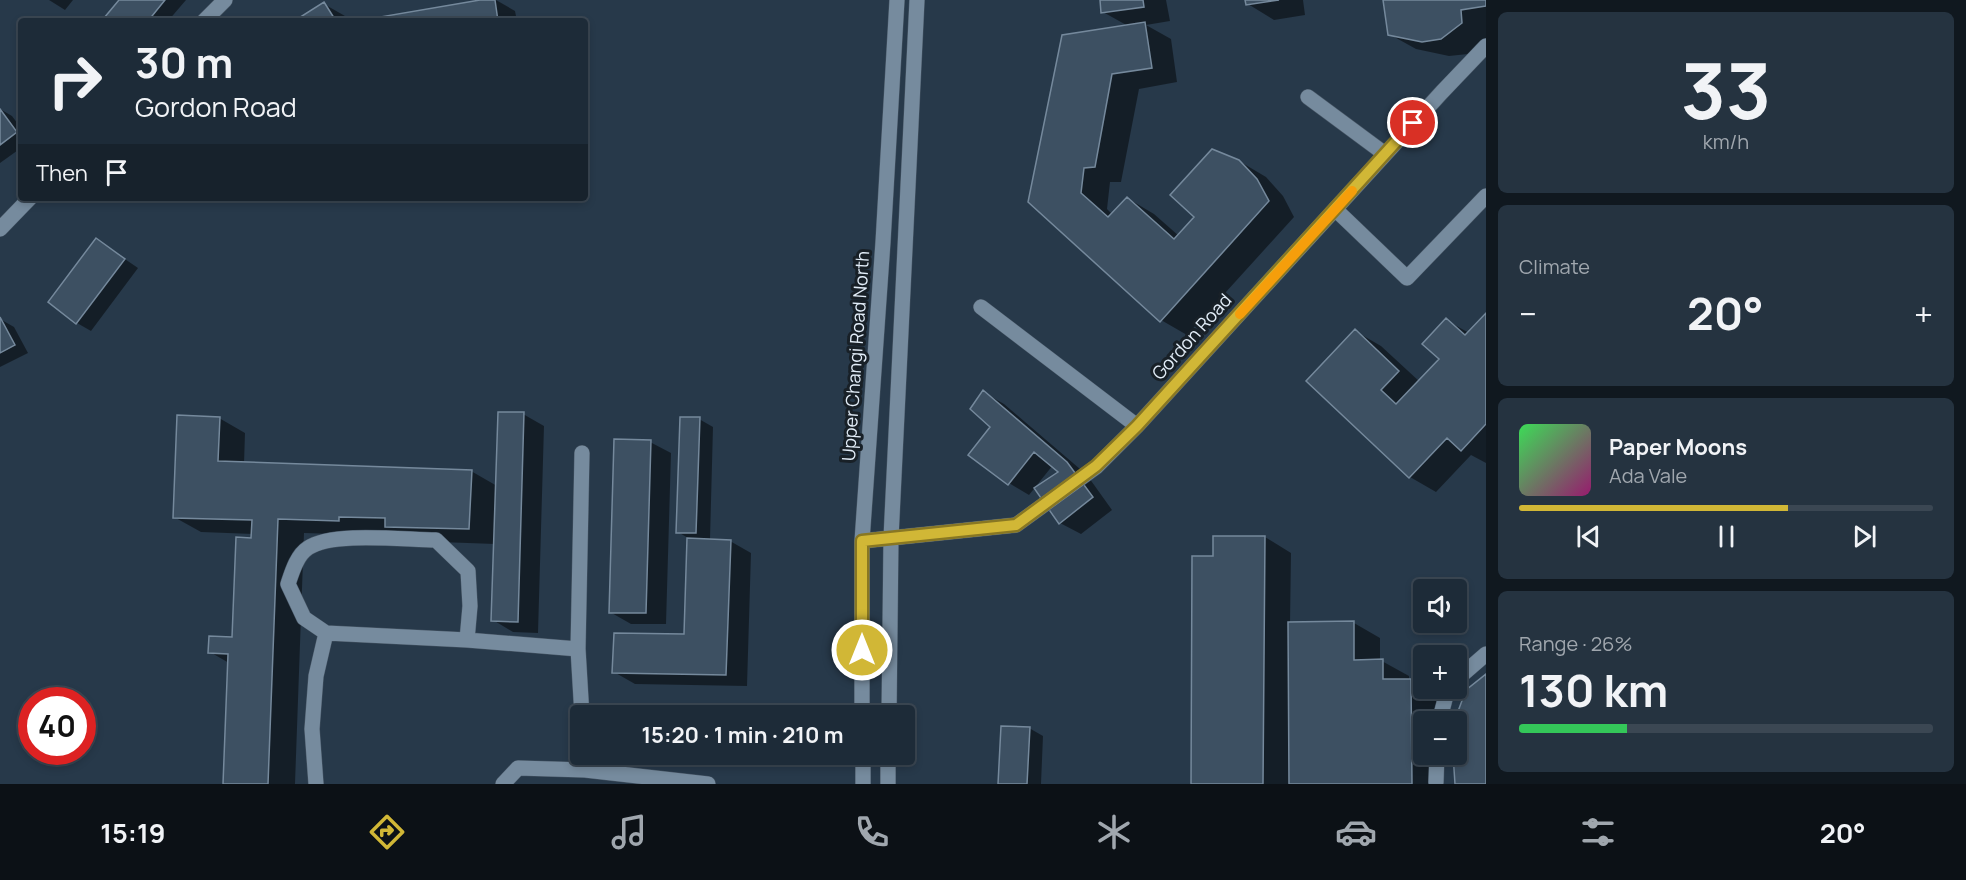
<!DOCTYPE html>
<html lang="en">
<head>
<meta charset="utf-8">
<style>
  body { margin:0; font-family:Manrope,sans-serif; background:#253340; color:#f1f3f6; height:100vh; display:flex; flex-direction:column; font-size:22px; white-space:nowrap }
  * { box-sizing:border-box; margin:0 }
  p { font-size:20px; color:#a0a7ae }
  .icon { flex:none; width:33px; height:33px; fill:none; stroke:currentColor; stroke-width:2; stroke-linecap:round; stroke-linejoin:round }
  .map { position:relative; flex:1; overflow:hidden }
  .side { display:flex; flex-direction:column; gap:12px; padding:12px; background:#10181f; width:480px }
  .side>* { flex:none }
  .banner { position:absolute; left:18px; top:18px; width:570px; height:183px; border-radius:6px; box-shadow:0 3px 9px #0003,0 0 0 2px #3b4753; background:#1d2b38; color:#f1f3f6; overflow:hidden }
  .controls { position:absolute; left:1413px; top:579px; display:grid; gap:12px }
  .controls a { display:grid; place-items:center; width:54px; height:54px; border-radius:6px; background:#1d2b38; box-shadow:0 3px 9px #0003,0 0 0 2px #3b4753; font-size:30px }
  .speed { position:absolute; left:18px; top:687px; display:flex; gap:12px; font-size:30px; font-weight:700; text-align:center }
  .speed>* { display:grid; place-content:center; width:78px; height:78px; border-radius:50%; background:#1d2b38; box-shadow:0 3px 9px #0003,0 0 0 2px #3b4753; line-height:1 }
  .speed .limit { border:9px solid #d22; background:#fff; color:#111 }
  .pin { position:absolute; display:grid; place-items:center; width:51px; height:51px; color:#fff; margin:-26px; border:3px solid #fff; border-radius:50%; box-shadow:0 2px 6px #0007 }
  .me { position:absolute; width:66px; margin:-33px; rotate:0deg; stroke-linejoin:round; filter:drop-shadow(0 0 4px #0008) }
  .turn { display:flex; align-items:center; gap:21px; height:126px; padding:0 18px; font-size:27px }
  .turn .icon { width:78px; height:78px; stroke-width:2.5 }
  .turn b { display:block; font-size:42px; line-height:51px }
  .then { display:flex; align-items:center; height:57px; padding:0 18px; background:#0003; gap:12px; font-size:22px }
  .big { font-size:45px; font-weight:700; line-height:1.1 }
  .side .widget { flex:1; display:flex; flex-direction:column; justify-content:center; gap:9px; min-width:0; padding:0 21px; border-radius:9px; background:#253340 }
  .side .dial { align-items:center; gap:0 }
  .dial b { font-size:78px; line-height:1 }
  .song { display:flex; align-items:center; gap:18px }
  .cover { width:72px; height:72px; border-radius:9px; background:linear-gradient(135deg,hsl(130 70% 55%),hsl(320 70% 35%)) }
  .played { height:6px; border-radius:3px; background:linear-gradient(90deg,#d1b736 65%,#3b4753 65%) }
  .keys { display:flex; justify-content:space-around; direction:ltr }
  .heat { display:flex; justify-content:space-between; align-items:center; font-size:33px; direction:ltr }
  .charge { height:9px; border-radius:4px; background:linear-gradient(90deg,#34c759 26%,#3b4753 0) }
  .trip { position:absolute; left:570px; top:705px; width:345px; height:60px; border-radius:6px; background:#1d2b38; box-shadow:0 3px 9px #0003,0 0 0 2px #3b4753; font-weight:700; line-height:60px; text-align:center }
  .tab-bar { display:flex; height:96px; justify-content:space-around; align-items:center; background:#0c1116; color:#a0a7ae }
  .tab-bar .icon { width:42px; height:42px }
  .tab-bar .active { color:#d1b736 }
  .tab-bar b { font-size:27px; color:#f1f3f6 }
  main { display:flex; flex:1; min-height:0 }
  .map>svg:first-child { display:block }
  .shadow { fill:#0007 }
  .building { fill:#3d5062; stroke:#75899c; stroke-width:1.5 }
  .lines { fill:none; stroke-linecap:round; stroke-linejoin:round }
  .minor-casing { stroke:#465564; stroke-width:16 }
  .minor { stroke:#768b9e; stroke-width:15 }
  .route-casing { stroke:#887723; stroke-width:15 }
  .route { stroke:#d1b736; stroke-width:10 }
  .slow { stroke:#f59e0b; stroke-width:10 }
  .labels { text-anchor:middle; stroke-width:6; stroke-linejoin:round; paint-order:stroke }
  .street-label { font-size:18px; fill:#e2edf8; stroke:#182027 }
</style>
</head>
<body>
<main>
<div class="map">
<svg width="1486" height="784" viewBox="0 0 1486 784">
  <rect width="100%" height="100%" fill="#27394a"/>
  <path class="shadow" d="M49 0H73L65 10Z
    M121 0H186L168 21H110Z
    M489 0H496L515 11 517 21H382Z
    M1101 0H1166L1170 21 1146 25 1171 39 1177 82 1139 89 1121 182H1110L1107 209 1113 215 1127 198 1154 214 1179 236 1239 161 1266 177 1283 196 1294 217 1187 335 1161 320 1030 202 1128 26 1103 12Z
    M1247 0H1303L1305 15 1274 20 1248 4Z
    M1385 0H1486V39L1468 54 1449 56 1416 49 1389 34Z
    M324 4 345 16 348 21H297Z
    M0 109 12 116 21 128V148L0 163Z
    M97 240 138 268 91 331 77 323Z
    M1486 315V463L1471 455 1436 492 1410 477 1308 381 1355 331 1381 346 1420 382 1441 359 1446 320 1469 333Z
    M0 319 14 327 28 353 0 367Z
    M983 392 1004 404 1087 475 1112 510 1081 534 1060 523V472L1053 465 1029 495 1009 483Z
    M523 414 544 426 538 633 513 632 493 620 495 544 412 541 365 535 304 533 295 784H224L229 663 210 652 234 639 253 534 201 532 174 517 219 418 245 433 244 464 471 471 497 486Z
    M699 419 713 427 710 540 730 541 751 553 747 686 635 684 614 672 686 636 688 538 678 532Z
    M650 442 671 453 666 624H631L610 612Z
    M1265 537 1291 553 1290 624 1354 623 1380 638V660L1409 676V680L1436 696 1437 722H1424V754H1437V784H1192L1215 557Z
    M1029 728 1043 736 1041 784H1000Z"/>
  <path class="building" d="M119 0H165L148 21H107L104 18Z
    M480 0H495L498 21H381L380 17Z
    M1100 0H1143L1144 7 1101 13Z
    M1245 0H1279L1246 5Z
    M1383 0H1486V6L1461 10 1462 23 1441 39 1422 42 1388 35Z
    M324 2 336 21H294Z
    M1145 22 1152 68 1112 74 1095 167 1084 168 1081 193 1108 217 1127 197 1174 239 1194 217 1170 195 1212 149 1239 160 1257 179 1269 201 1160 322 1028 202 1062 35Z
    M0 109 17 132 0 145Z
    M96 238 125 259 76 324 48 302Z
    M1486 313V424L1461 451 1447 438 1409 478 1306 381 1355 329 1399 371 1381 390 1396 404 1439 359 1422 344 1446 318 1465 335Z
    M0 317 15 345 0 353Z
    M983 390 1067 462 1093 497 1059 524 1034 488 1058 472 1034 452 1008 485 968 455 990 427 970 409Z
    M498 412H524L518 622 491 621Z
    M177 415 220 417 218 461 472 470 469 529 385 527V518L339 517V521L278 519 268 784H223L228 654 208 653 209 636 232 637 236 537 251 538 252 520 173 518Z
    M680 417H700L696 533H676Z
    M614 439 651 440 646 613H609Z
    M1213 536H1265L1263 784H1191L1192 556H1213Z
    M687 538 731 540 726 675 612 673 614 633 684 634Z
    M1354 621V660L1383 659V679H1411L1412 784H1289L1288 622Z
    M1486 674V784H1455L1453 754H1456V722H1454L1466 690Z
    M1001 726 1030 727 1027 784H998Z"/>
  <g class="lines">
    <defs>
      <path id="minor" d="M204 21 225 0
        M1308 97 1385 154
        M1335 209 1407 278 1486 196
        M0 229 30 198
        M981 307 1137 426
        M862 541 1016 525 1096 467 1137 426 1442 92 1486 46
        M467 640 470 606 468 571 436 540C406 540 332 531 308 548 297 555 292 572 288 584L304 618 326 633 467 640 578 649
        M1456 680 1486 654
        M582 716 578 649 582 453
        M862 716V541L883 242 897 0
        M889 716 891 538 917 0
        M1439 722 1448 688
        M584 754 585 770
        M863 754V784
        M1436 782 1437 754
        M316 784 312 729 316 676 326 633
        M503 784 518 768 585 770 708 784
        M888 784V754"/>
    </defs>
    <use href="#minor" class="minor-casing"/>
    <use href="#minor" class="minor"/>
  </g>
  <g class="lines">
    <defs>
      <path id="route" d="M862 650V541L1016 525 1096 466 1137 426 1413 123"/>
    </defs>
    <use href="#route" class="route-casing"/>
    <use href="#route" class="route"/>
    <path class="slow" d="M1240 314 1352 191"/>
  </g>
  <g class="labels">
    <g class="street-label">
      <text transform="translate(1192 337) rotate(-48)" y="6">Gordon Road</text>
      <text transform="translate(856 356) rotate(-86)" y="6">Upper Changi Road North</text>
    </g>
  </g>
</svg>
<div class="controls">
<a><svg class="icon" aria-label="sound" viewBox="0 0 24 24"><path d="M4 9h4l5-4v14l-5-4H4zM17 9q2 3 0 6"/></svg></a>
<a>+</a>
<a>−</a>
</div>
<div class="speed"><div class="limit">40</div></div>
<div class="pin" style="left:1413px;top:123px;background:#d93025"><svg class="icon" aria-label="arrive" viewBox="0 0 24 24"><path d="M6 21V4h12l-3 4 3 4H6"/></svg></div>
<svg class="me" style="left:862px;top:650px" viewBox="-20 -20 40 40"><circle r="17" fill="#d1b736" stroke="#fff" stroke-width="3"/><path d="M0-11L8 9 0 5-8 9z" fill="#fff"/></svg>
<div class="trip">15:20 · 1 min · 210 m</div>
<div class="banner">
<div class="turn"><svg class="icon" aria-label="right" viewBox="0 0 24 24"><path d="M7 20v-9h11M14 6l5 5-5 5"/></svg><div><b>30 m</b>Gordon Road</div></div>
<div class="then">Then<svg class="icon" aria-label="arrive" viewBox="0 0 24 24"><path d="M6 21V4h12l-3 4 3 4H6"/></svg></div>
</div>
</div>
<section class="side">
<div class="widget dial"><b>33</b><p>km/h</p></div>
<div class="widget"><p>Climate</p>
<div class="heat"><a>−</a><b class="big">20°</b><a>+</a></div>
</div>
<div class="widget">
<div class="song"><i class="cover"></i><div><b>Paper Moons</b><p>Ada Vale</p></div></div>
<div class="played"></div>
<div class="keys"><svg class="icon" aria-label="previous" viewBox="0 0 24 24"><path d="M18 5L8 12l10 7zM5 5v14"/></svg><svg class="icon" aria-label="pause" viewBox="0 0 24 24"><path d="M8 5v14M16 5v14"/></svg><svg class="icon" aria-label="next" viewBox="0 0 24 24"><path d="M6 5l10 7-10 7zM19 5v14"/></svg></div>
</div>
<div class="widget"><p>Range · 26%</p><b class="big">130 km</b><div class="charge"></div></div>
</section>
</main>
<nav class="tab-bar">
<b>15:19</b>
<svg class="icon active" aria-label="directions" viewBox="0 0 24 24"><path d="M12 3l9 9-9 9-9-9zM9 14v-3h6M13 9l2 2-2 2"/></svg>
<svg class="icon" aria-label="music" viewBox="0 0 24 24"><path d="M9 18V5l10-2v13"/><circle cx="6" cy="18" r="3"/><circle cx="16" cy="16" r="3"/></svg>
<svg class="icon" aria-label="phone" viewBox="0 0 24 24"><path d="M5 4h4l2 5-3 2q2 4 5 5l2-3 5 2v4C11 20 4 13 5 4z"/></svg>
<svg class="icon" aria-label="climate" viewBox="0 0 24 24"><path d="M12 3v18M4 7l16 10M4 17L20 7"/></svg>
<svg class="icon" aria-label="car" viewBox="0 0 24 24"><path d="M5 17H2v-5l4-1 3-4h7l3 4 3 1v5h-3M9 17h6M6 11h13"/><circle cx="7" cy="17" r="2"/><circle cx="17" cy="17" r="2"/></svg>
<svg class="icon" aria-label="filters" viewBox="0 0 24 24"><path d="M4 7h16M4 17h16"/><circle cx="9" cy="7" r="2"/><circle cx="15" cy="17" r="2"/></svg>
<b>20°</b>
</nav>
</body>
</html>
